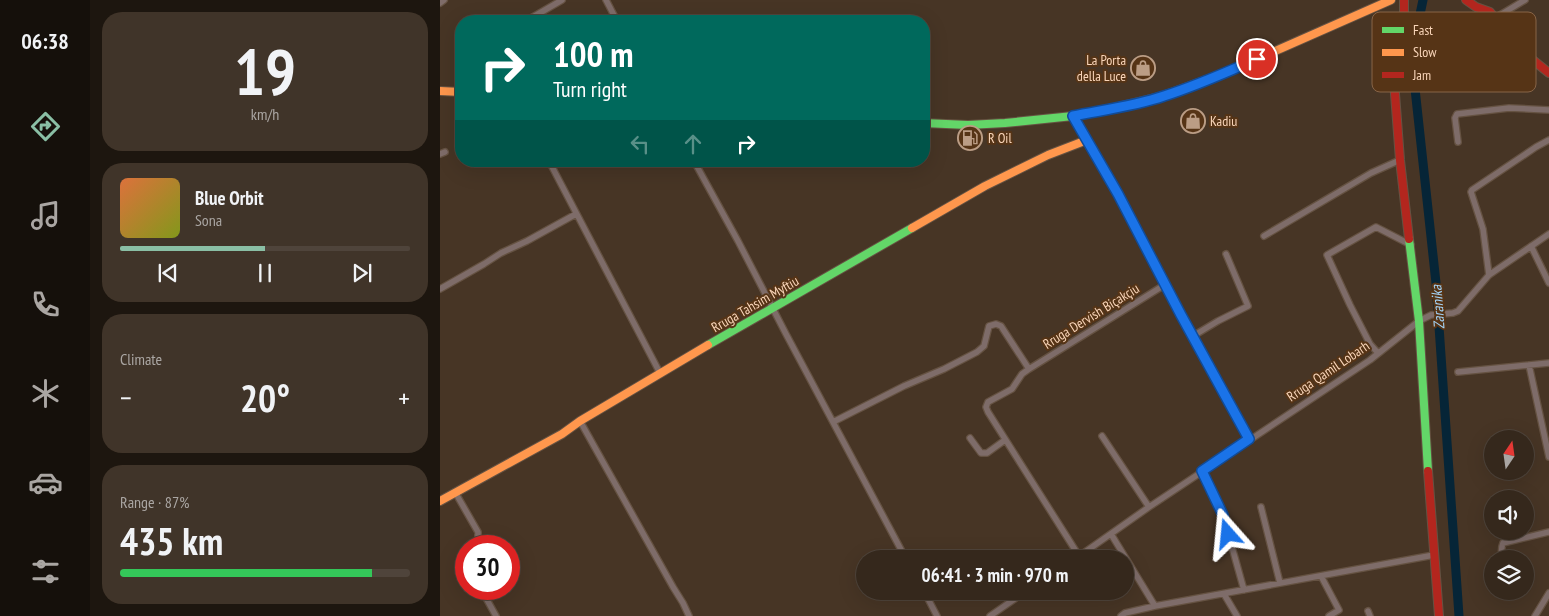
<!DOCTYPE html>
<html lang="en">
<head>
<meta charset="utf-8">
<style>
  body { margin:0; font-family:"PT Sans Narrow",sans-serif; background:#403429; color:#f1f3f6; height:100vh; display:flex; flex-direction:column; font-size:19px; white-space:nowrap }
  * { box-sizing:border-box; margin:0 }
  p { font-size:16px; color:#aaa6a3 }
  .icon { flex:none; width:28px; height:28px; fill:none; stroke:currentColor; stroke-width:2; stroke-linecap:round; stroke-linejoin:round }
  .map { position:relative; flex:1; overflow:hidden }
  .side { display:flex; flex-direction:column; gap:12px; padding:12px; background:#1d160f; width:350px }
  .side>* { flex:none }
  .top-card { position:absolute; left:15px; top:15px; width:475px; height:152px; border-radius:20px; box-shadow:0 5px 20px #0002,0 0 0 1px #4f443b; background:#00695c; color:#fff; overflow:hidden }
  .needle { width:32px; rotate:13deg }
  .controls { position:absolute; left:1044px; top:430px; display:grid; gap:10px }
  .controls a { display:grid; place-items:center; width:50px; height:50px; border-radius:50%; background:#35281c; box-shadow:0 5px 20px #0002,0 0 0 1px #4f443b; font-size:25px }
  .speed { position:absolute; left:15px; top:535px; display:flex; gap:10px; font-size:25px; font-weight:700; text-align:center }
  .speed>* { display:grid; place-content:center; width:65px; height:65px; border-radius:50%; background:#35281c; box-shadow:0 5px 20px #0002,0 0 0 1px #4f443b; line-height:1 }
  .speed .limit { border:8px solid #d22; background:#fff; color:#111 }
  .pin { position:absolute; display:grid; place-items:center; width:42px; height:42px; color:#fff; margin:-21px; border:2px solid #fff; border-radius:50%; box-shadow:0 1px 5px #0007 }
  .me { position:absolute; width:55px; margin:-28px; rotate:342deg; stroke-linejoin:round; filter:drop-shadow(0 0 4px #0008) }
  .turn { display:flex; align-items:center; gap:18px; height:105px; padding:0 15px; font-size:22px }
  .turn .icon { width:65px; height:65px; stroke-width:2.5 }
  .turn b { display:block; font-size:35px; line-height:42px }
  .lanes { display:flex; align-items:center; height:48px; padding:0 15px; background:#0003; justify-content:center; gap:25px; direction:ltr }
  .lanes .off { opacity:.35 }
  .big { font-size:38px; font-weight:700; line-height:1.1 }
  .side .widget { flex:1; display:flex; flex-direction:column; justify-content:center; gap:8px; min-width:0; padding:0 18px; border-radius:20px; background:#403429 }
  .side .dial { align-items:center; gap:0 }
  .dial b { font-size:65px; line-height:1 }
  .song { display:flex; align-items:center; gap:15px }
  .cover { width:60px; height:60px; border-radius:8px; background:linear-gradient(135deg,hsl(20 70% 55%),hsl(70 70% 35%)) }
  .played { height:5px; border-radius:2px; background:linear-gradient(90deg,#8abfa5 50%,#4f443b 50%) }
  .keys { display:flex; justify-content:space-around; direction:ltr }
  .heat { display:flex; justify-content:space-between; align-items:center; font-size:28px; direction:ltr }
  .charge { height:8px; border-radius:4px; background:linear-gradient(90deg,#34c759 87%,#4f443b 0) }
  .trip { position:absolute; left:416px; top:550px; width:278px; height:50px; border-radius:25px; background:#35281c; box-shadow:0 5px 20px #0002,0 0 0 1px #4f443b; font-weight:700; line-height:50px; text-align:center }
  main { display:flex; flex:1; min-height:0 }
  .dock { display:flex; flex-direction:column; width:90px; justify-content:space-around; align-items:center; background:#15100b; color:#aaa6a3 }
  .dock .icon { width:35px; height:35px }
  .dock .on { color:#8abfa5 }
  .dock b { font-size:22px; color:#f1f3f6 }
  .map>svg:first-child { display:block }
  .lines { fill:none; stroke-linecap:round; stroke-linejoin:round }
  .river { stroke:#062537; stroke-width:9 }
  .street-casing { stroke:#655242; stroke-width:8 }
  .fast-casing { stroke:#655242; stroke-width:10 }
  .slow-casing { stroke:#655242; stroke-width:10 }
  .jam-casing { stroke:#655242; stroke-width:10 }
  .street { stroke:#7e6c69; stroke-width:5.5 }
  .fast { stroke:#63d668; stroke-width:8 }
  .slow { stroke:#ff974d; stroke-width:8 }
  .jam { stroke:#b3261e; stroke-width:8 }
  .route-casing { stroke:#114b97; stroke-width:12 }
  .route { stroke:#1a73e8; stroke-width:9 }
  .labels { text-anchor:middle; stroke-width:4; stroke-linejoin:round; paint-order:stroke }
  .poi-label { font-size:14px; fill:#f9d5b9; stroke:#563416; text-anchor:start }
  .street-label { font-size:14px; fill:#f9d5b9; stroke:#563416 }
  .water-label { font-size:15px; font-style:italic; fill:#a4d4f8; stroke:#563416 }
  .key { fill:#563416; stroke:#876447; stroke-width:1 }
  .key-label { font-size:14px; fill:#f9d5b9 }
</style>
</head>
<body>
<main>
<nav class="dock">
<b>06:38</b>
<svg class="icon on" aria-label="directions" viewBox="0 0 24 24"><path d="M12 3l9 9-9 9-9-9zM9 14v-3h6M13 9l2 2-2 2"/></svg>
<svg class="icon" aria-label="music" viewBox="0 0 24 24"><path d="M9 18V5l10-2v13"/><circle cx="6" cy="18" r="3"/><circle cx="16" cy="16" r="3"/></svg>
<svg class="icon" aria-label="phone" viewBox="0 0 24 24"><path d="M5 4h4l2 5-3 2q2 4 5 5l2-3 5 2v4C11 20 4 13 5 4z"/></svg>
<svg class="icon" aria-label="climate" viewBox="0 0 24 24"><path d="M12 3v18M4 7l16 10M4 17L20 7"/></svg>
<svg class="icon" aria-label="car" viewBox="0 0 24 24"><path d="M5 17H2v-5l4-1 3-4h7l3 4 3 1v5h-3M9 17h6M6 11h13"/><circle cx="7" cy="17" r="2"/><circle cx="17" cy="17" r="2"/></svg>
<svg class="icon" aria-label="filters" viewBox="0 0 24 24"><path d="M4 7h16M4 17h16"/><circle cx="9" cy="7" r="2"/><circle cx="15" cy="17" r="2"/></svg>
</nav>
<section class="side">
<div class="widget dial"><b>19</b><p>km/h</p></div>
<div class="widget">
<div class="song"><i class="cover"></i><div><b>Blue Orbit</b><p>Sona</p></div></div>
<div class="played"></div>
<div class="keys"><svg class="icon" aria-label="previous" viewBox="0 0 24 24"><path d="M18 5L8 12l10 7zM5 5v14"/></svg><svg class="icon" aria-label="pause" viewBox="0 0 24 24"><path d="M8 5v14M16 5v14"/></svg><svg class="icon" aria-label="next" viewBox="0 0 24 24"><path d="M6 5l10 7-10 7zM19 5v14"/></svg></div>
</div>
<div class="widget"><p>Climate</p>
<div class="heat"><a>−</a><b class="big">20°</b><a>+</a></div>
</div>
<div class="widget"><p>Range · 87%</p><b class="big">435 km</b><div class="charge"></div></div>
</section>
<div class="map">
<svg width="1109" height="616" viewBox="0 0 1109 616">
  <rect width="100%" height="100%" fill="#473525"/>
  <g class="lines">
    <path class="river" d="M983 0 972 52 973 70 996 283 1019 616"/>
    <defs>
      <path id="street" d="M166 0 177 21
        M0 3 4 0
        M1055 18 1085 0
        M86 21 122 0
        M1009 46 1020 69C1032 71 1063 50 1073 43
        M633 116 678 194 741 315 809 439
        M1018 142 1015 118 1017 114 1069 108 1109 110
        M0 154 5 152
        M109 161 220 373
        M254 161 298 241 346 334 466 559
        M824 236 931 173 960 160
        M1091 246 1109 283
        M1049 275 1043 229 1031 192 1032 190 1096 147 1109 140
        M0 289 44 264 61 253 87 241 136 214
        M753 336 778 321 808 306 786 254
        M938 353 930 344 910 305 887 255 936 227 971 245
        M1089 365 1109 457
        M1018 372 1109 363
        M140 421 233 587 243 603 249 616
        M393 422 464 386 504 369 537 352 544 346 549 326 556 324 561 326 589 369
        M662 436 709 507
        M530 438 541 453H547L565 440
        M762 471 783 515 804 590
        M15 492 38 532V546
        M821 507 840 583
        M671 534 715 606
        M639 556 548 412 546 407 548 402 572 389 582 374 589 369 726 284
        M635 559 709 507 930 360 979 321 991 315 1013 313 1018 311 1049 275 1109 234
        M1064 559C1061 555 1061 548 1063 543L1109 532
        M881 576 899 610 889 616
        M41 589 56 616
        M484 591 497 616
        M784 594 797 616
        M928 611 930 616
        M550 616 586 591
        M681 616 685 613 715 606 994 555
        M1095 616 1109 593"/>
      <path id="fast" d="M484 123 528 125 565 123 633 116 665 110 723 96 783 74 817 59
        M969 239 979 321 988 471
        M268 345 472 228"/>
      <path id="slow" d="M817 59 951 0
        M0 91 21 92
        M472 228 545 186 608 155 647 140
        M0 501 122 434 140 421 268 345"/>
      <path id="jam" d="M964 0V19L952 54 960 160 969 239
        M1026 0 1036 7 1050 12 1078 48 1109 73
        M988 471 999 616"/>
    </defs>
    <use href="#street" class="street-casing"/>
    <use href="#fast" class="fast-casing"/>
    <use href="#slow" class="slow-casing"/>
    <use href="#jam" class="jam-casing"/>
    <use href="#street" class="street"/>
    <use href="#fast" class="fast"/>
    <use href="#slow" class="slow"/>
    <use href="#jam" class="jam"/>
  </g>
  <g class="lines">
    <defs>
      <path id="route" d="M788 534 783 515 762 471 809 439 741 315 678 194 633 116C663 110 695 106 724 96 756 86 787 72 817 59"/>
    </defs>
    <use href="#route" class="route-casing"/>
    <use href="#route" class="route"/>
  </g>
  <defs>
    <symbol id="shop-ring" viewBox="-11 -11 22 22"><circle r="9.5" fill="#563416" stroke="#bb9d85" stroke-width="1.5"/><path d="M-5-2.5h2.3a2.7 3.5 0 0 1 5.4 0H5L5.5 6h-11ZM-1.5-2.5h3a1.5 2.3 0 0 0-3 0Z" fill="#bb9d85"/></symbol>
    <symbol id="fuel-ring" viewBox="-11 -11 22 22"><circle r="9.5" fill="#563416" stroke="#bb9d85" stroke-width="1.5"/><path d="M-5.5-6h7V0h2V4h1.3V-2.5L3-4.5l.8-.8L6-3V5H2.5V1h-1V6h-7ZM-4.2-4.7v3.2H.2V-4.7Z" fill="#bb9d85"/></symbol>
  </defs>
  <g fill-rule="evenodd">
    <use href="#shop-ring" x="689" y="54" width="28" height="28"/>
    <use href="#shop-ring" x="739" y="107" width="28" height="28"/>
    <use href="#fuel-ring" x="516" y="124" width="28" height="28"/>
  </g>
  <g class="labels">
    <g class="poi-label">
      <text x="686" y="65" text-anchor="end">La Porta<tspan x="686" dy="16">della Luce</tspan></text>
      <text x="770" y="126">Kadiu</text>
      <text x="548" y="143">R Oil</text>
    </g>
    <g class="street-label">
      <text transform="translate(315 304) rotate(-30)" y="5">Rruga Tahsim Myftiu</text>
      <text transform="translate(651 316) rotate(-32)" y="5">Rruga Dervish Biçakçiu</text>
      <text transform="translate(888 371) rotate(-34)" y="5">Rruga Qamil Lobarh</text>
    </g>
    <g class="water-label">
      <text transform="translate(998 307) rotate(-94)" y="5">Zaranika</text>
    </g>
  </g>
  <rect x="932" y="12" width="164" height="80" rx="8" class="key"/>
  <rect x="942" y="27" width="22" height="6" fill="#63d668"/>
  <rect x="942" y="49" width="22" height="7" fill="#ff974d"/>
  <rect x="942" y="72" width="22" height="6" fill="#b3261e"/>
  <g class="key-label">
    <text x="973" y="35">Fast</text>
    <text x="973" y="57">Slow</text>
    <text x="973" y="80">Jam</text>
  </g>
</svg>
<div class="controls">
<a><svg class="needle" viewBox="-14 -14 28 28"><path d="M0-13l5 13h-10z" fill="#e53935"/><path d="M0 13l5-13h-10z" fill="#aaa6a3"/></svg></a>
<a><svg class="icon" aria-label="sound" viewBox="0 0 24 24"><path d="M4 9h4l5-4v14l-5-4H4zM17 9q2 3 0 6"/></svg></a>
<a><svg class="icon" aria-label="layers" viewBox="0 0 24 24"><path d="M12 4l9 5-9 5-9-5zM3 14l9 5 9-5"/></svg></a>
</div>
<div class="speed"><div class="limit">30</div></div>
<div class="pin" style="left:817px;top:59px;background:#d93025"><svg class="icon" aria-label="arrive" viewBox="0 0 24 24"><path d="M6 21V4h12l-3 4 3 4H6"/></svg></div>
<svg class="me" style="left:788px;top:534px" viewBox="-20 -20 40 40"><path d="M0-17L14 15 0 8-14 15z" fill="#1a73e8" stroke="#fff" stroke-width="4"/></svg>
<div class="trip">06:41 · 3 min · 970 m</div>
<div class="top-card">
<div class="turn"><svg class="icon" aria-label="right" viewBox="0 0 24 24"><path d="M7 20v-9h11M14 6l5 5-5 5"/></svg><div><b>100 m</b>Turn right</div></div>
<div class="lanes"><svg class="icon off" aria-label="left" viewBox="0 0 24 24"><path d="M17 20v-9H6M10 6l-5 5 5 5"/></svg><svg class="icon off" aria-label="ahead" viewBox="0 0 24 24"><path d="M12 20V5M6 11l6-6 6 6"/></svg><svg class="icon" aria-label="right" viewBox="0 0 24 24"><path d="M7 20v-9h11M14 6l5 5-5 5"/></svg></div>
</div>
</div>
</main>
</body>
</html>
